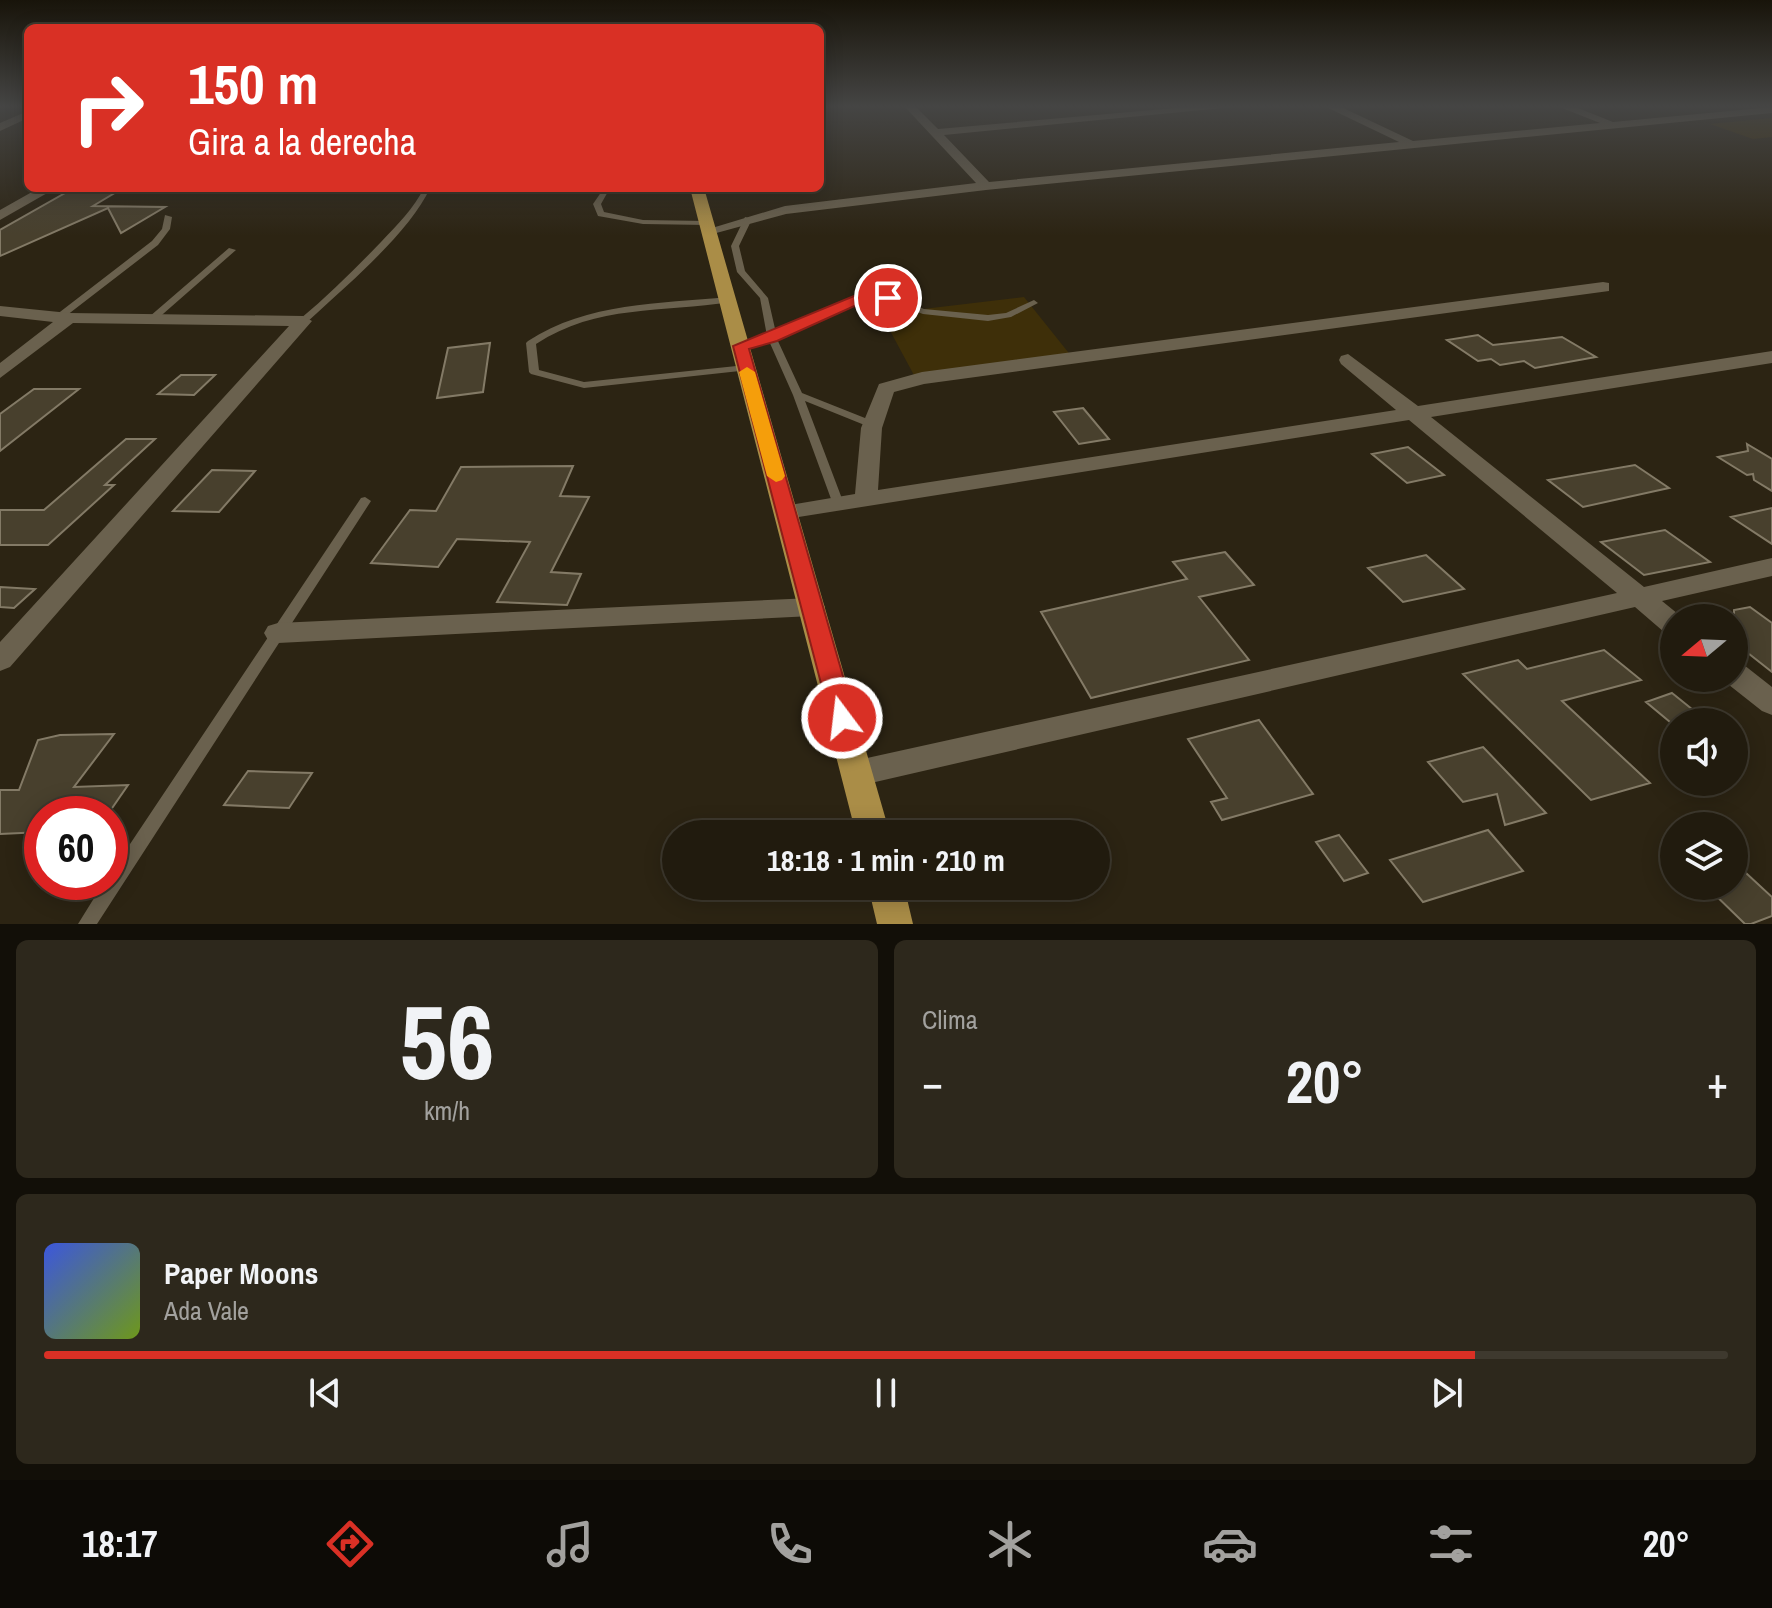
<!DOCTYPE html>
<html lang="es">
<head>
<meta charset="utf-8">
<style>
  body { margin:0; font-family:"Archivo Narrow",sans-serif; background:#2d281c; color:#f1f3f6; height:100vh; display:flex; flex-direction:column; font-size:30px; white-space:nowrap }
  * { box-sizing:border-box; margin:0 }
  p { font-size:26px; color:#a2a19e }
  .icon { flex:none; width:44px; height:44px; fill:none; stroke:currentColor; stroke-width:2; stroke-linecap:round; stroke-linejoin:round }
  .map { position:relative; height:924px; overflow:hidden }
  .sheet { display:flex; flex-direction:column; gap:16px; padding:16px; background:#120f08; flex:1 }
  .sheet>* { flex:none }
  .hud { position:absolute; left:24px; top:24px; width:800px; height:168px; border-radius:12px; box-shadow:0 4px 20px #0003,0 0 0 2px #3e392e; background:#d93025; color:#fff; overflow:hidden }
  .needle { width:52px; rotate:251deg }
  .buttons { position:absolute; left:1660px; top:604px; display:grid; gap:16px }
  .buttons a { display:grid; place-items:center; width:88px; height:88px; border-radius:50%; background:#211b0e; box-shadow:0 4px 20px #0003,0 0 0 2px #3e392e; font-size:40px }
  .speed { position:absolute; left:24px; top:796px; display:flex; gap:16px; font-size:40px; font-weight:700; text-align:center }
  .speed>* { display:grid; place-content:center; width:104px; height:104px; border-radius:50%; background:#211b0e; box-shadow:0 4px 20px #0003,0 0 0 2px #3e392e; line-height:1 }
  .speed .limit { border:12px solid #d22; background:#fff; color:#111 }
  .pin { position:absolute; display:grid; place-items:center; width:68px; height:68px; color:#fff; margin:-34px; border:4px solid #fff; border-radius:50%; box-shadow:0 2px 8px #0007 }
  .me { position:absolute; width:88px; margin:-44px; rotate:345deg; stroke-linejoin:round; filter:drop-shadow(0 0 6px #0008) }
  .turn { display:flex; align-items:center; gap:28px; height:168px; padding:0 32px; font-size:36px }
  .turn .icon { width:104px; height:104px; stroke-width:2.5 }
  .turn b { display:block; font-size:56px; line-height:68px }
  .big { font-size:60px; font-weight:700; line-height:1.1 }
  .sheet .widget { flex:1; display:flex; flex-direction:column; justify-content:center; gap:12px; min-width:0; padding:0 28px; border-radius:12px; background:#2d281c }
  .sheet .dial { align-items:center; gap:0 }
  .dial b { font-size:104px; line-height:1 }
  .song { display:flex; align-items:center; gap:24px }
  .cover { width:96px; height:96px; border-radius:12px; background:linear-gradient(135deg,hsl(230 70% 55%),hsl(80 70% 35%)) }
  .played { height:8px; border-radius:4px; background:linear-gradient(90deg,#d93025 85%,#3e392e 85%) }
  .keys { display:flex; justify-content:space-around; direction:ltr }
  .heat { display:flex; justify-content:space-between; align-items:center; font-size:44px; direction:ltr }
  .sheet .tiles { flex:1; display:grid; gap:16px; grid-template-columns:1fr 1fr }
  .widget:last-child { grid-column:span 2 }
  .trip { position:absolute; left:662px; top:820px; width:448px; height:80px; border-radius:40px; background:#211b0e; box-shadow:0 4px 20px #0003,0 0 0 2px #3e392e; font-weight:700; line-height:80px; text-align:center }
  .menu { display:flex; height:128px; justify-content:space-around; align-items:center; background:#0d0b06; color:#a2a19e }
  .menu .icon { width:56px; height:56px }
  .menu .on { color:#d93025 }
  .menu b { font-size:36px; color:#f1f3f6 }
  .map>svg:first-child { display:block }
  .green { fill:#3e2f09 }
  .building { fill:#48402d; stroke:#837a66; stroke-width:2 }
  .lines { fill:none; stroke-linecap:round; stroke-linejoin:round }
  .service { fill:#6a614e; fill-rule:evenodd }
  .minor { fill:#6a614e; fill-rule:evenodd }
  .primary { fill:#aa8d47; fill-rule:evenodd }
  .route { fill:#d93025; stroke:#8d1f18; stroke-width:2 }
  .slow { fill:#f59e0b }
</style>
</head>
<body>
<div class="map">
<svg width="1772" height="924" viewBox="0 0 1772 924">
  <rect width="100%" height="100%" fill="#2c2413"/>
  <path class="green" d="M1772 118V137L1753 139 1710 124Z
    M1024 297 1072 357 915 377 881 314Z"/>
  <path class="building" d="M74 188H123L93 206 165 207 121 233 108 208 0 256V230Z
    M1478 335 1493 345 1562 337 1596 357 1535 368 1524 361 1500 365 1491 359 1478 361 1447 340Z
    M490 343 483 392 437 398 448 348Z
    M181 375H215L194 395 158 394Z
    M34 389H79L0 451V414Z
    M1083 408 1109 439 1079 444 1054 412Z
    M126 439H155L105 485H114L48 545H0V510H44Z
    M1747 444 1772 459V491L1754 480 1753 474 1747 475 1718 457 1748 451Z
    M1408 447 1444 475 1407 483 1372 454Z
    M1635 465 1669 488 1583 507 1548 480Z
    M573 466 560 496 589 497 551 572 581 574 567 605 497 602 530 542 457 539 438 567 371 563 410 510 436 511 461 467Z
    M212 470 255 471 219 512 173 511Z
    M1772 508V544L1731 517Z
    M1665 530 1710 562 1644 575 1601 542Z
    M1225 552 1254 585 1199 597 1249 660 1091 698 1041 612 1187 579 1173 562Z
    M1426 555 1464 589 1403 602 1368 568Z
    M0 587 35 589 14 608 0 607Z
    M1750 607 1772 623V672L1734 642V610Z
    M1604 650 1641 680 1562 701 1650 783 1591 800 1463 674 1518 660 1527 669Z
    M1672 693 1708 722H1670L1646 702Z
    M1259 720 1313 794 1222 820 1211 802 1227 798 1188 739Z
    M114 734 74 787 128 785 108 814H42V832L0 834V790H19L38 740 60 735Z
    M1483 747 1546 813 1505 825 1497 794 1463 802 1428 762Z
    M248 771 275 772 312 773 289 808 224 805Z
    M1488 830 1523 871 1423 902 1390 860Z
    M1339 835 1368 873 1344 881 1316 842Z
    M1746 873 1772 897V916L1751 924H1745L1706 886H1734V877Z"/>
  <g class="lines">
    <path class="service" d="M424 188H430C411 230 352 281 317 313L306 323H300V319C329 295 355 269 381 242 397 225 414 208 424 188Z
      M604 188H610L601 204 604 212 643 220 707 221 711 223 707 225 643 224 598 216 593 204Z
      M165 215 172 217 170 229 158 245 62 319H56V315L152 241 162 229Z
      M745 217 752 219 739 246 745 271 768 298 776 333 859 296 888 295 924 309 988 315 1006 313 1034 300 1038 303 1011 317 988 321 923 314 887 301H860L777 339 802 393 875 422 876 424 871 427 867 426 805 401 844 504 838 508 834 507 793 395 769 341 740 349 735 346 737 344 767 336 760 298 737 272 731 246Z
      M229 248 236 250 155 321H149V317Z
      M728 297 731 298V302C662 313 597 304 536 344L539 370 584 382 746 365 751 368 749 370 584 388 531 374 529 372 526 343 528 341C588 302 659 304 728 297Z
      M365 497 371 501 97 924H78L104 882H110V874L361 498Z"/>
    <path class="minor" d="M904 106H915L938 129 1198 106H1244L944 135 989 182 1399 142 1324 106H1339L1413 141 1600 123 1557 106H1573L1613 122 1772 107V113L986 190 786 214 709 235 702 231 785 206 976 183Z
      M28 111V118L0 131V123Z
      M39 188H56L0 220V210Z
      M1603 282 1609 283V291L924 384 894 392 882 428 878 490 1396 410 1341 364 1339 360 1341 356 1348 354 1418 406 1772 351V363L1431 417 1644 587 1772 558V576L1662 601 1683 618H1674V635L1664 632 1635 607 858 786 847 782 842 773 847 764 858 760 1617 593 1409 420 786 519 778 517 774 512 778 507 855 494 861 428 879 384 922 372Z
      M0 306 69 313 303 316 312 321 10 667 0 671V642L289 326 73 323 0 378V363L53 322 0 316Z
      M812 598 821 600 825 607 821 614 812 616 278 643 268 640 264 633 268 626 278 623Z
      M1734 662 1744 665 1772 687V715L1762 711 1724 681 1722 678H1734Z"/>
    <path class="primary" d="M690 188H704L890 834H856Z
      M868 886H904L913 924H877Z"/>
  </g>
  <linearGradient id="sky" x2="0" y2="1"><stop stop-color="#18140a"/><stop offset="0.45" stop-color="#454544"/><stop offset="1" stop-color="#454544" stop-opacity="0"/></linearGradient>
  <rect width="1772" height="236" fill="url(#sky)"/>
  <path class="route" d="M888 293 893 295V301L861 303 777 341 749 349 855 718 851 725 842 727 833 725 830 718 733 346 854 296Z"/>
  <path class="slow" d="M747 367 755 372 785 476 782 480 776 482 767 476 739 372Z"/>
</svg>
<div class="buttons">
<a><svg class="needle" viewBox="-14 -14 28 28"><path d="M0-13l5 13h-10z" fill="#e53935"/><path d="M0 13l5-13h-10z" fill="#a2a19e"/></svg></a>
<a><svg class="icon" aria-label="sound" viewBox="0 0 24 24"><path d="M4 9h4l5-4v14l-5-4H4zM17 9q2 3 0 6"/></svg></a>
<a><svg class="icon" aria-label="layers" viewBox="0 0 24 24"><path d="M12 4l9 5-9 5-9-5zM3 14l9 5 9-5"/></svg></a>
</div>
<div class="speed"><div class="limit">60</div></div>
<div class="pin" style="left:888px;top:298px;background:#d93025"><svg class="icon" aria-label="arrive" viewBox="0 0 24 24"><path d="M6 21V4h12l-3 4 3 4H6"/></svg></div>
<svg class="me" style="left:842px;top:718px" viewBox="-20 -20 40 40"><circle r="17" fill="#d93025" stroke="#fff" stroke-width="3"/><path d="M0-11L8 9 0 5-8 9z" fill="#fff"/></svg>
<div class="trip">18:18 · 1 min · 210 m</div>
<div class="hud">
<div class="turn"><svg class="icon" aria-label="right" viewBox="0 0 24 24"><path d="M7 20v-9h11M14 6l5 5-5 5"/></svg><div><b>150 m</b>Gira a la derecha</div></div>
</div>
</div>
<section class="sheet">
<div class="tiles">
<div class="widget dial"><b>56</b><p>km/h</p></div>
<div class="widget"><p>Clima</p>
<div class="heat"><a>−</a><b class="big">20°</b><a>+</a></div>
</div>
<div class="widget">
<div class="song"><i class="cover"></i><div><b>Paper Moons</b><p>Ada Vale</p></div></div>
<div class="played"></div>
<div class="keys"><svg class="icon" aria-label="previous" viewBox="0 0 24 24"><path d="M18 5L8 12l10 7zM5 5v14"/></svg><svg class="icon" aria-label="pause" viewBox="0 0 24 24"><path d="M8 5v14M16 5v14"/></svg><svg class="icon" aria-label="next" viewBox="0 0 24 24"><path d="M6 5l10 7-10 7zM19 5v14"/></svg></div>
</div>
</div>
</section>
<nav class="menu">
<b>18:17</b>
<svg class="icon on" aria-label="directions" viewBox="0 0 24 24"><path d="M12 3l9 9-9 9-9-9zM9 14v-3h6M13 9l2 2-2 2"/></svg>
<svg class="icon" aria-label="music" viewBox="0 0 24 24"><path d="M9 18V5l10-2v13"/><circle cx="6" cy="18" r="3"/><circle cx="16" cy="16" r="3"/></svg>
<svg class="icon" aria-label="phone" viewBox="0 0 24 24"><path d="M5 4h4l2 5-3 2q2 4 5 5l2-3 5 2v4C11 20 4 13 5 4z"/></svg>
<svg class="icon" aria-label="climate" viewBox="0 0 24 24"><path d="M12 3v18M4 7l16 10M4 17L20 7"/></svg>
<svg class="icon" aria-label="car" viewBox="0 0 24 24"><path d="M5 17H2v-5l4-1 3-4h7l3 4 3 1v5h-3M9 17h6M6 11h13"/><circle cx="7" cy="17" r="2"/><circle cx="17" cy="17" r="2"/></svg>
<svg class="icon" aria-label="filters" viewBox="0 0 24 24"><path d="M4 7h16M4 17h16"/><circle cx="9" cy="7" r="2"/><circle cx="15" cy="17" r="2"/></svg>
<b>20°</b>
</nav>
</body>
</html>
